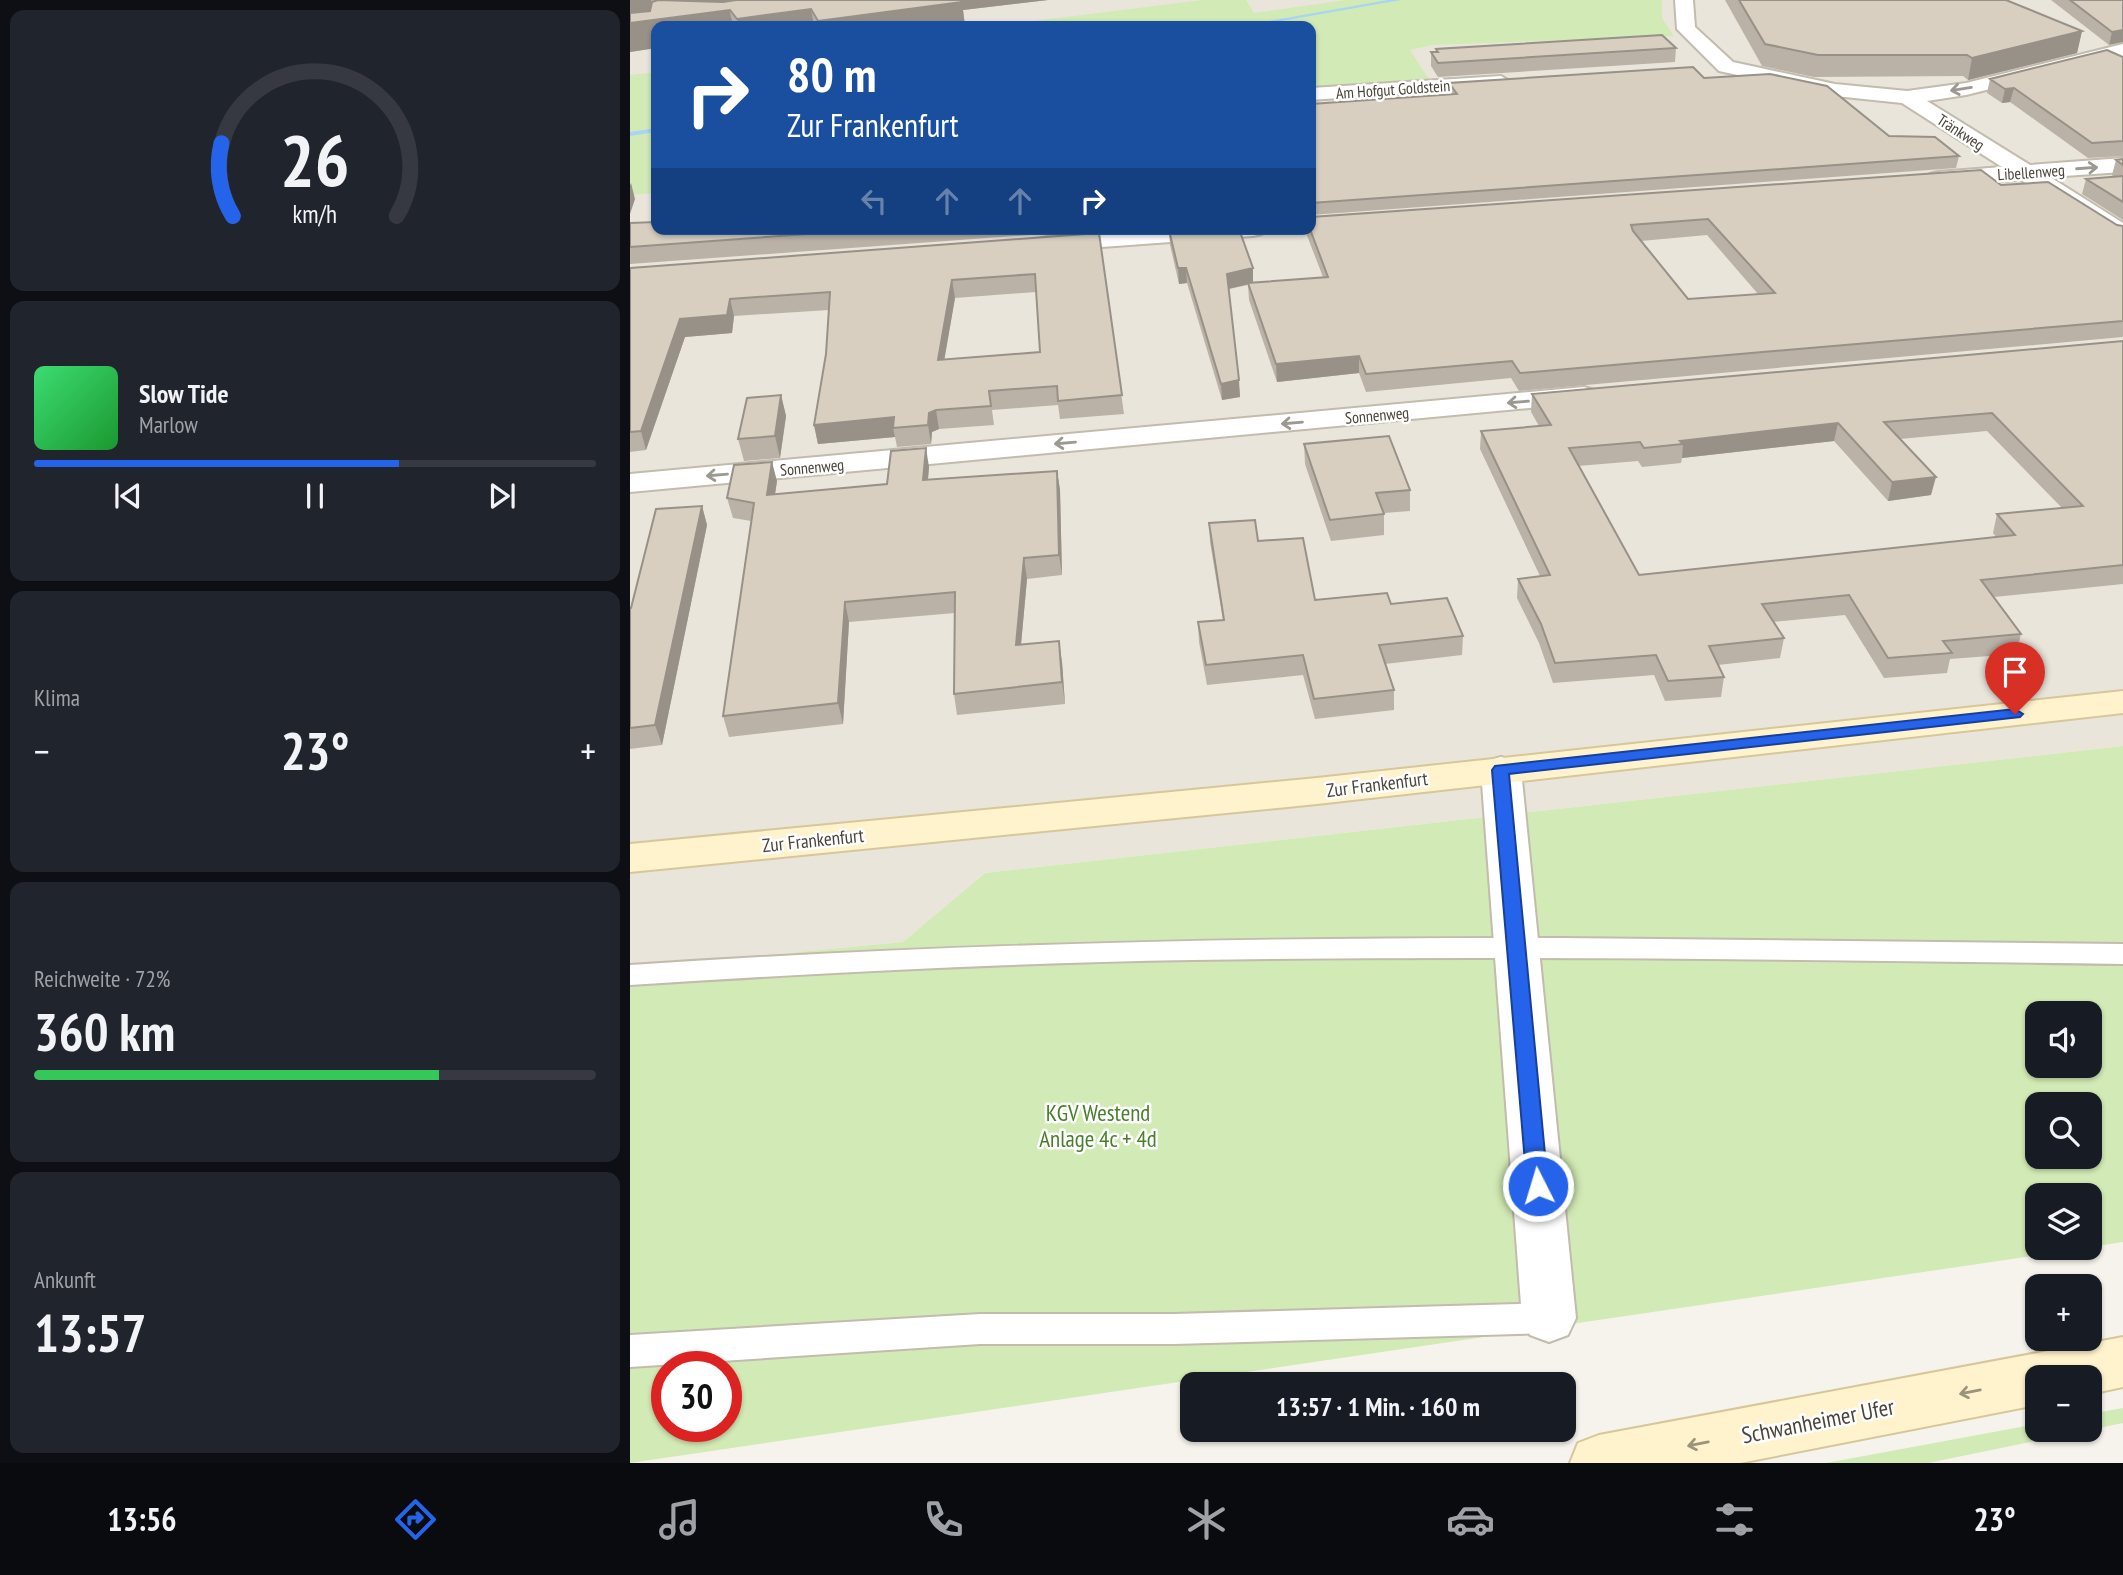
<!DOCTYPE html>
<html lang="de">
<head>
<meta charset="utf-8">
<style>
  body { margin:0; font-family:"PT Sans Narrow",sans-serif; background:#20242c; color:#f1f3f6; height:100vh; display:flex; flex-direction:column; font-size:26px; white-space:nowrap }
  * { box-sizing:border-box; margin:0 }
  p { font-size:23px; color:#9ea1a6 }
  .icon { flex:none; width:38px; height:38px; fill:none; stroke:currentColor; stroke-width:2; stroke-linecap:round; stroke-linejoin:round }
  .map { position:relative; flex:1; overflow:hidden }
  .drawer { display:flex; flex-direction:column; gap:10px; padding:10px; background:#0d0f14; width:630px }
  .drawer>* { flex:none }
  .top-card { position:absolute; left:21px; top:21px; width:665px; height:214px; border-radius:14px; box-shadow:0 2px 5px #0004; background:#1a4fa0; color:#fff; overflow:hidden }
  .controls { position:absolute; left:1395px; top:1001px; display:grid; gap:14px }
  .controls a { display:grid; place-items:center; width:77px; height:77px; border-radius:14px; background:#171b24; box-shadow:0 2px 5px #0004; font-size:35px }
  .speed { position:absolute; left:21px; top:1351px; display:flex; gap:14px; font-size:35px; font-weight:700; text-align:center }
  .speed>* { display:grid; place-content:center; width:91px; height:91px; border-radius:50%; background:#171b24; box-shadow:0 2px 5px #0004; line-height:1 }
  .speed .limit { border:10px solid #d22; background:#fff; color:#111 }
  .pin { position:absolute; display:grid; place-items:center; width:60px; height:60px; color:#fff; margin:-72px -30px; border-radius:50% 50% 50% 0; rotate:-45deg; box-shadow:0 0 7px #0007 }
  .pin .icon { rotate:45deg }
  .me { position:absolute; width:77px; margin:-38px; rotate:355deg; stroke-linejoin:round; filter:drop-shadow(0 0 5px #0008) }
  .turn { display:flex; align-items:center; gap:24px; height:147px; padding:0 21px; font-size:32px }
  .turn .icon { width:91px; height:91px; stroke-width:2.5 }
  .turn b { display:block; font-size:49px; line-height:60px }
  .lanes { display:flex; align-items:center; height:66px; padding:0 21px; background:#0003; justify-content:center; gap:35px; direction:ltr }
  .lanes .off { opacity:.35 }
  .big { font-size:52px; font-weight:700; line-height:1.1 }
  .drawer .tile { flex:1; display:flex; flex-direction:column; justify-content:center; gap:10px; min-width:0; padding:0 24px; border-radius:14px; background:#20242c }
  .drawer .dial { align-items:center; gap:0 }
  .dial svg { height:182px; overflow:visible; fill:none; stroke:#363941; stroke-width:7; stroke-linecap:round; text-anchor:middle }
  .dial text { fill:#f1f3f6; stroke:none }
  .song { display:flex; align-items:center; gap:21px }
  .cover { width:84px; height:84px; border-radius:10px; background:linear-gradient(135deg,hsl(140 70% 55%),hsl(130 70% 35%)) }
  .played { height:7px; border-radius:4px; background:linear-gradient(90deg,#2563eb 65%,#363941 65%) }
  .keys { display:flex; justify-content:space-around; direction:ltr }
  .heat { display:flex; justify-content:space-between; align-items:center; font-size:38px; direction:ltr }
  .charge { height:10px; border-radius:5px; background:linear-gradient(90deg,#34c759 72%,#363941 0) }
  .trip { position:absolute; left:550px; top:1372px; width:396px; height:70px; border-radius:14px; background:#171b24; box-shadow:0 2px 5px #0004; font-weight:700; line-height:70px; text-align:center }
  .tabs { display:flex; height:112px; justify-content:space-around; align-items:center; background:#090b0e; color:#9ea1a6 }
  .tabs .icon { width:49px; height:49px }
  .tabs .on { color:#2563eb }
  .tabs b { font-size:32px; color:#f1f3f6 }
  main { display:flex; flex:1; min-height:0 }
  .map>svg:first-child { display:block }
  .residential { fill:#eae5da; fill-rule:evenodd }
  .green { fill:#d2eab5; fill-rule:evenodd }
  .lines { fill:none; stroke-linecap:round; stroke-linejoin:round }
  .stream { fill:#a9d4f2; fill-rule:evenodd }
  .lane-casing { stroke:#c2bbae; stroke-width:4 }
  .street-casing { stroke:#c2bbae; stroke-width:4 }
  .secondary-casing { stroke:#d6c79b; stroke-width:4 }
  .lane { fill:#fff; fill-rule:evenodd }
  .street { fill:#fff; fill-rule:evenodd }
  .secondary { fill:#fff3cd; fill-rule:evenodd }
  .wall { fill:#bab2a6; fill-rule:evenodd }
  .shaded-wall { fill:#979187 }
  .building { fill:#d8cfc1; stroke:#979187; stroke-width:2; fill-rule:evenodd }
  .oneway { stroke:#9c9892 }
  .oneway2 { stroke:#9c937c }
  .route { fill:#2563eb; stroke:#184099; stroke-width:2 }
  .labels { text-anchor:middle; stroke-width:5; stroke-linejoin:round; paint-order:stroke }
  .far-street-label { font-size:16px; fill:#4b4439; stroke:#fff }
  .street-label { font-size:19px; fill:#4b4439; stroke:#fff }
  .near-park-label { font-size:23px; fill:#4a7f2a; stroke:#fff }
  .near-street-label { font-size:23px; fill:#4b4439; stroke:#fff }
</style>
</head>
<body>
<main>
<section class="drawer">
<div class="tile dial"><svg viewBox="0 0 100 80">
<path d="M14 69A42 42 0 1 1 86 69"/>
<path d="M14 69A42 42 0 0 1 9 37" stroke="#2563eb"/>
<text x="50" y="56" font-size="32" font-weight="700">26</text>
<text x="50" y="72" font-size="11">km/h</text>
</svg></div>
<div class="tile">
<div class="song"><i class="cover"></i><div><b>Slow Tide</b><p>Marlow</p></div></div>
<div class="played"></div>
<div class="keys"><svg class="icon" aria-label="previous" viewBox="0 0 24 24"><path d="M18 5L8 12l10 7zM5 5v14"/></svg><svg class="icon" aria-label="pause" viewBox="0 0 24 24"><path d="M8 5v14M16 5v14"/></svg><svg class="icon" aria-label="next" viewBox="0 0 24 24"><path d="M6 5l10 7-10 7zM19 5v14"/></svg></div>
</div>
<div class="tile"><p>Klima</p>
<div class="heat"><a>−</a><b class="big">23°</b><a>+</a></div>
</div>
<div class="tile"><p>Reichweite · 72%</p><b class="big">360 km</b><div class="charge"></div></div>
<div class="tile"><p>Ankunft</p><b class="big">13:57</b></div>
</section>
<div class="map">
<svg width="1493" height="1463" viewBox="0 0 1493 1463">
  <rect width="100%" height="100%" fill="#f6f3ec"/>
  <path class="residential" d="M0 0H1493V746L355 873 273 942 0 968ZM26 26H681V229H26Z"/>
  <path class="green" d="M572 0H616L624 13 716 0H1032V18L1044 36 802 45 780 50 800 81 681 90V26H363Z
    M26 72V193L0 195V75Z
    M1493 746V1242L1460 1247V1195H1407V1248H1456L0 1463V968L273 942 355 873ZM1407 1013H1460V1066H1407ZM1407 1104H1460V1157H1407ZM37 1367H96V1426H37Z
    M1493 1408V1423L1298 1463H1196L1407 1424V1430H1460V1414Z"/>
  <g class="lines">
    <path class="stream" d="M758 0H771L623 26H611Z
      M26 128V132L0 136V132Z"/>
    <defs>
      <path id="lane" d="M933 938 1493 944V964C1183 960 873 955 562 960 375 963 187 973 0 985V965C311 944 621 937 933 938Z
        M919 1303 931 1307 936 1318 931 1329 919 1333 544 1344H350L0 1367V1335L350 1314H544Z"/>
      <path id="street" d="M1045 0H1063L1065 27 1103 62 1205 84 1277 91 1336 83 1493 44V56L1336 95 1297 101 1400 165 1493 158V172L1420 177 1493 223V241L1484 239 1391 180 1300 184 1296 179 1300 174 1308 172 1372 167 1272 103 1205 96 1089 71 1047 29Z
        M871 76 881 82 878 86 681 100V88Z
        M518 229H635L632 234 623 236 417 251 408 249 405 244 408 239 417 237Z
        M954 387 964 390 969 396 964 402 0 492V474Z
        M871 757 885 761 891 770 946 1318 938 1335 919 1342 900 1335 892 1318 851 770 857 761Z"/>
      <path id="secondary" d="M1493 691V713L687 804 0 872V844L687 778Z
        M1493 1337V1387L1460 1394V1377H1407V1405L1110 1463H940L948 1443 969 1435Z"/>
    </defs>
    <use href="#lane" class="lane-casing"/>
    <use href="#street" class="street-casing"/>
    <use href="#secondary" class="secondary-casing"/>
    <use href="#lane" class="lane"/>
    <use href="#street" class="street"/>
    <use href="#secondary" class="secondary"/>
  </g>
  <path class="wall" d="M0 0H418L333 10 335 26H26V48L0 52Z
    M1095 0H1376L1452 31 1447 53 1338 80 1333 76 1184 77 1132 66Z
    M1421 0H1493L1479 45Z
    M1046 48 1045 62 808 77 801 66V52H805L806 49Z
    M1493 57V156L1458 158 1380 102 1372 103 1357 93 1360 79Z
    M1074 78 1259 136 1329 156 1326 168 681 215V104L819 94V83Z
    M1493 159V220L1452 194 1456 179 1484 177 1482 175 1486 160Z
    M1371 185 1487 225 1493 226V337L889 391 881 378 736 392 729 373 647 382 619 300 618 285 599 289 610 397 592 400 557 283 549 284 540 245 539 230 623 268V283L693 277 676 233V229ZM1077 235 1128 294 1058 299 1011 241Z
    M0 223 26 229 468 230 0 264Z
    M469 233 494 414 430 419 428 405 362 410 364 425 309 429 302 432 301 444 267 447 265 437 188 444 184 425 196 354 199 310 104 316 102 333 55 337 16 450 0 452V268ZM406 292 410 352 314 360 325 298Z
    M1493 341V584L1364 597 1391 634 1386 654 1320 659 1317 673 1254 678 1215 615 1143 622 1154 638 1150 658 1088 665 1094 677 1091 697 1035 701 1024 675 923 683 909 643 887 598 888 579 910 576 850 449 851 431 909 426 901 412 902 394ZM1357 431 1432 508 1367 514 1363 533 1366 537 1009 575 948 466 1008 461 1012 467 1051 463 1052 458 1204 441 1258 501 1301 495 1270 439Z
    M151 395 156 416 150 458 114 461 108 439Z
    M674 444 780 490V511L754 513V535L701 541 675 464Z
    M299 467 298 480 427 471 430 490 432 575 397 579 391 645 432 662 435 704 327 715 324 694 325 613 219 622 213 724 99 737 93 716 121 521 103 518 97 498 147 481 145 494 257 484Z
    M72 506 77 525 32 745 0 749V608H1Z
    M579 523 628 541 685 600 761 604 833 636 832 655 755 664 764 690V710L685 719 673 675 577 685 569 642 568 622 593 620 580 542Z"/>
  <path class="shaded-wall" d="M0 0H21L25 20 39 0H199L100 12 103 26H26V48L0 52Z
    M316 0H418L333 10 335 26H189L188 21Z
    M181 9 184 26H108L107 19Z
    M1493 30V42L1479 45 1482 32Z
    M1452 31 1447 53 1338 80 1342 58Z
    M1384 88 1380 102 1372 103 1375 89Z
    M1 183 5 199 0 214V185Z
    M548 268H556L557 283 549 284Z
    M623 268V283L598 289 597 274Z
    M322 280 325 298 311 379 308 360Z
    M100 299 104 316 102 333 55 337 16 450 11 431 50 319Z
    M729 356V373L647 382 646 364Z
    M609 380 610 397 592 400 591 384Z
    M151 395 156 416 150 458 145 436Z
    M306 410 309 429 302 432 301 444 298 425 299 413Z
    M264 417 263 428 265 437 188 444 184 425Z
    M1208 423 1204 441 1052 458 1053 444 1050 441Z
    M296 448 299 467 296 500 293 480Z
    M142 462 147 481 142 514 137 495Z
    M427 471 430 490 432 575 429 555Z
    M1306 477 1301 495 1258 501 1262 482Z
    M72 506 77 525 32 745 25 725Z
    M394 558 397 579 389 666 386 645Z
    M215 602 219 622 213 724 208 703Z
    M429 641 432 662 435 704 432 682Z"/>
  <path class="building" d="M28 0 93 2 106 0H330L332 2 188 21 181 9 107 19 100 10 0 23V13L20 11 22 2Z
    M1109 0H1376L1452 31 1342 58 1337 55H1188L1135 44Z
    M1440 0H1493V30L1482 32Z
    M1032 35 1046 48 808 63 801 52H808L806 49Z
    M1477 50 1493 57V141L1462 143 1384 88 1375 89 1360 79Z
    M1063 67 1074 78 1140 74 1197 86 1259 136 1305 137 1329 156 681 203V104L827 94 819 83Z
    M1493 159V165L1486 160Z
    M1351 170 1371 185 1418 182 1487 225 1493 226V321L890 373 882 361 736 374 729 356 646 364 618 283 698 277 680 229 681 217ZM1078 219 1145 293 1058 299 1003 231 1001 225Z
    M1493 176V202L1456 179Z
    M26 222V229H246L0 247V223Z
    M547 229H609L623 268 597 274 609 380 591 384 556 268H548L539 230Z
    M469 233 492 395 428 401 427 386 359 391 361 406 306 410 299 413 298 425 263 428 264 417 184 425 196 354 200 292 100 299 97 315 50 319 11 431 0 432V268ZM405 274 410 352 308 360 322 280Z
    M1493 341V565L1351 580 1391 634 1313 641 1322 653 1258 658 1219 595 1132 604 1154 638 1079 646 1094 677 1038 681 1026 655 925 663 911 624 888 579 920 575 851 431 921 425 902 394ZM1362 413 1453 506 1367 514 1385 535 1009 575 939 448 1010 442 1014 448 1053 444 1050 441 1208 423 1262 482 1306 477 1254 422Z
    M151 395 145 436 108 439 117 398Z
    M759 436 780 490 746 493 754 514 700 520 674 444Z
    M296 448 293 480 427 471 429 555 394 558 386 645 429 641 432 682 324 694 325 592 215 602 208 703 93 716 124 503 97 498 104 465 142 462 137 495 257 484 261 451Z
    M72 506 25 725 0 728V608H1L26 509Z
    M625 520 628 541 673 538 685 600 757 593 761 604 817 598 833 636 749 645 764 690 684 699 673 655 576 665 568 622 594 620 579 523Z"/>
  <defs><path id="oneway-shaft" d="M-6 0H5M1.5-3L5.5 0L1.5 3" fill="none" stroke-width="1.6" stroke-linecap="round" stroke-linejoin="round" transform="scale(1.75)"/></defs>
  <g class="oneway">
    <use href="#oneway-shaft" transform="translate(1331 89) rotate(171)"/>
    <use href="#oneway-shaft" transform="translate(1457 168) rotate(-4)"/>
    <use href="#oneway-shaft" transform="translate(888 402) rotate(175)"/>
    <use href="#oneway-shaft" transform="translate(662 423) rotate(175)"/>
    <use href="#oneway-shaft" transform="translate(435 443) rotate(175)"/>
    <use href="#oneway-shaft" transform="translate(87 475) rotate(175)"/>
  </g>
  <g class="oneway2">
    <use href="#oneway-shaft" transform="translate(1340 1392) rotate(169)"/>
    <use href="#oneway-shaft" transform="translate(1068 1444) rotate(169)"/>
  </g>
  <path class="route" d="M1385 709 1393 714 1390 717 879 774 918 1186 915 1192 908 1194 900 1192 897 1186 862 770 865 766Z"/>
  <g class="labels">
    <g class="far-street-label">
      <text transform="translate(763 89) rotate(-4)" y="6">Am Hofgut Goldstein</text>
      <text transform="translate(1331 132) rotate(33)" y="6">Tränkweg</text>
      <text transform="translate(1401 172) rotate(-4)" y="6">Libellenweg</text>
      <text transform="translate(747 415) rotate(-5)" y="6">Sonnenweg</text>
      <text transform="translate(182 467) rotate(-5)" y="6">Sonnenweg</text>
    </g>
    <g class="street-label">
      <text transform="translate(747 784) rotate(-7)" y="7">Zur Frankenfurt</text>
      <text transform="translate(183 840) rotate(-6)" y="7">Zur Frankenfurt</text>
    </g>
    <g class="near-park-label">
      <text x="468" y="1121">KGV Westend<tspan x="468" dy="26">Anlage 4c + 4d</tspan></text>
    </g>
    <g class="near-street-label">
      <text transform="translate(1188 1421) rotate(-11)" y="8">Schwanheimer Ufer</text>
    </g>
  </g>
</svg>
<div class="controls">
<a><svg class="icon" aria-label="sound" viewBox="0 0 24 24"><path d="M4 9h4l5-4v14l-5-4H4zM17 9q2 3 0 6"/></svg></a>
<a><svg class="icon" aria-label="search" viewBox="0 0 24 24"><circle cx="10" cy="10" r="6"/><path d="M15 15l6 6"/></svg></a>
<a><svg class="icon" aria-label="layers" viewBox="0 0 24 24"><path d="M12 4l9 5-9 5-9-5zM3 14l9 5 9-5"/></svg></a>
<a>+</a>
<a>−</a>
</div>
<div class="speed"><div class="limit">30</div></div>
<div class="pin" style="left:1385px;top:714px;background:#d93025"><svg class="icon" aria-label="arrive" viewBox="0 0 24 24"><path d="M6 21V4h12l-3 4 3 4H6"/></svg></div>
<svg class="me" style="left:908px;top:1186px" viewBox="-20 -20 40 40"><circle r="17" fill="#2563eb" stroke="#fff" stroke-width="3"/><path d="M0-11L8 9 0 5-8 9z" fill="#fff"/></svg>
<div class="trip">13:57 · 1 Min. · 160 m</div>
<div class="top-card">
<div class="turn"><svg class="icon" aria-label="right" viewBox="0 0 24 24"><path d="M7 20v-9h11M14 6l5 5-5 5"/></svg><div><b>80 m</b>Zur Frankenfurt</div></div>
<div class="lanes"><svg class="icon off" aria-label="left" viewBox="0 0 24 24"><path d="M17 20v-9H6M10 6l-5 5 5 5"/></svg><svg class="icon off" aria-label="ahead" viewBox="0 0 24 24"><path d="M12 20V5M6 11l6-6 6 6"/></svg><svg class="icon off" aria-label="ahead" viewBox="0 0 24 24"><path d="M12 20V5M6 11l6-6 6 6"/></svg><svg class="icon" aria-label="right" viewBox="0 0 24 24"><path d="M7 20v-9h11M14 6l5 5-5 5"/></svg></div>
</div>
</div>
</main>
<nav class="tabs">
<b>13:56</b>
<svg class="icon on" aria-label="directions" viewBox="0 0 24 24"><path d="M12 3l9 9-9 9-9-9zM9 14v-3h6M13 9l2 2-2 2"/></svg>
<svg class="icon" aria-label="music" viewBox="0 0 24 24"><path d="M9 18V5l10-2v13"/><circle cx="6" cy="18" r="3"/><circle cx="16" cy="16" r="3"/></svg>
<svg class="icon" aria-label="phone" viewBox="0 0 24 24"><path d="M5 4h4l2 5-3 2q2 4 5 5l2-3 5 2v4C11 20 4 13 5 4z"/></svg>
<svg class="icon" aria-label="climate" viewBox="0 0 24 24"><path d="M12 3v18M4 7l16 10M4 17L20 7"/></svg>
<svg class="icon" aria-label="car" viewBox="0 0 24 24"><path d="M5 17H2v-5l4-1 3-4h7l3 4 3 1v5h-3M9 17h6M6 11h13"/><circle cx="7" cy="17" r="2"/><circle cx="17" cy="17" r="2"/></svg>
<svg class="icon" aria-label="filters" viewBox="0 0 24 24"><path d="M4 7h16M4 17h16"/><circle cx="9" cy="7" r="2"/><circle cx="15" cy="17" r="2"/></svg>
<b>23°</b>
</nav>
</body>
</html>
